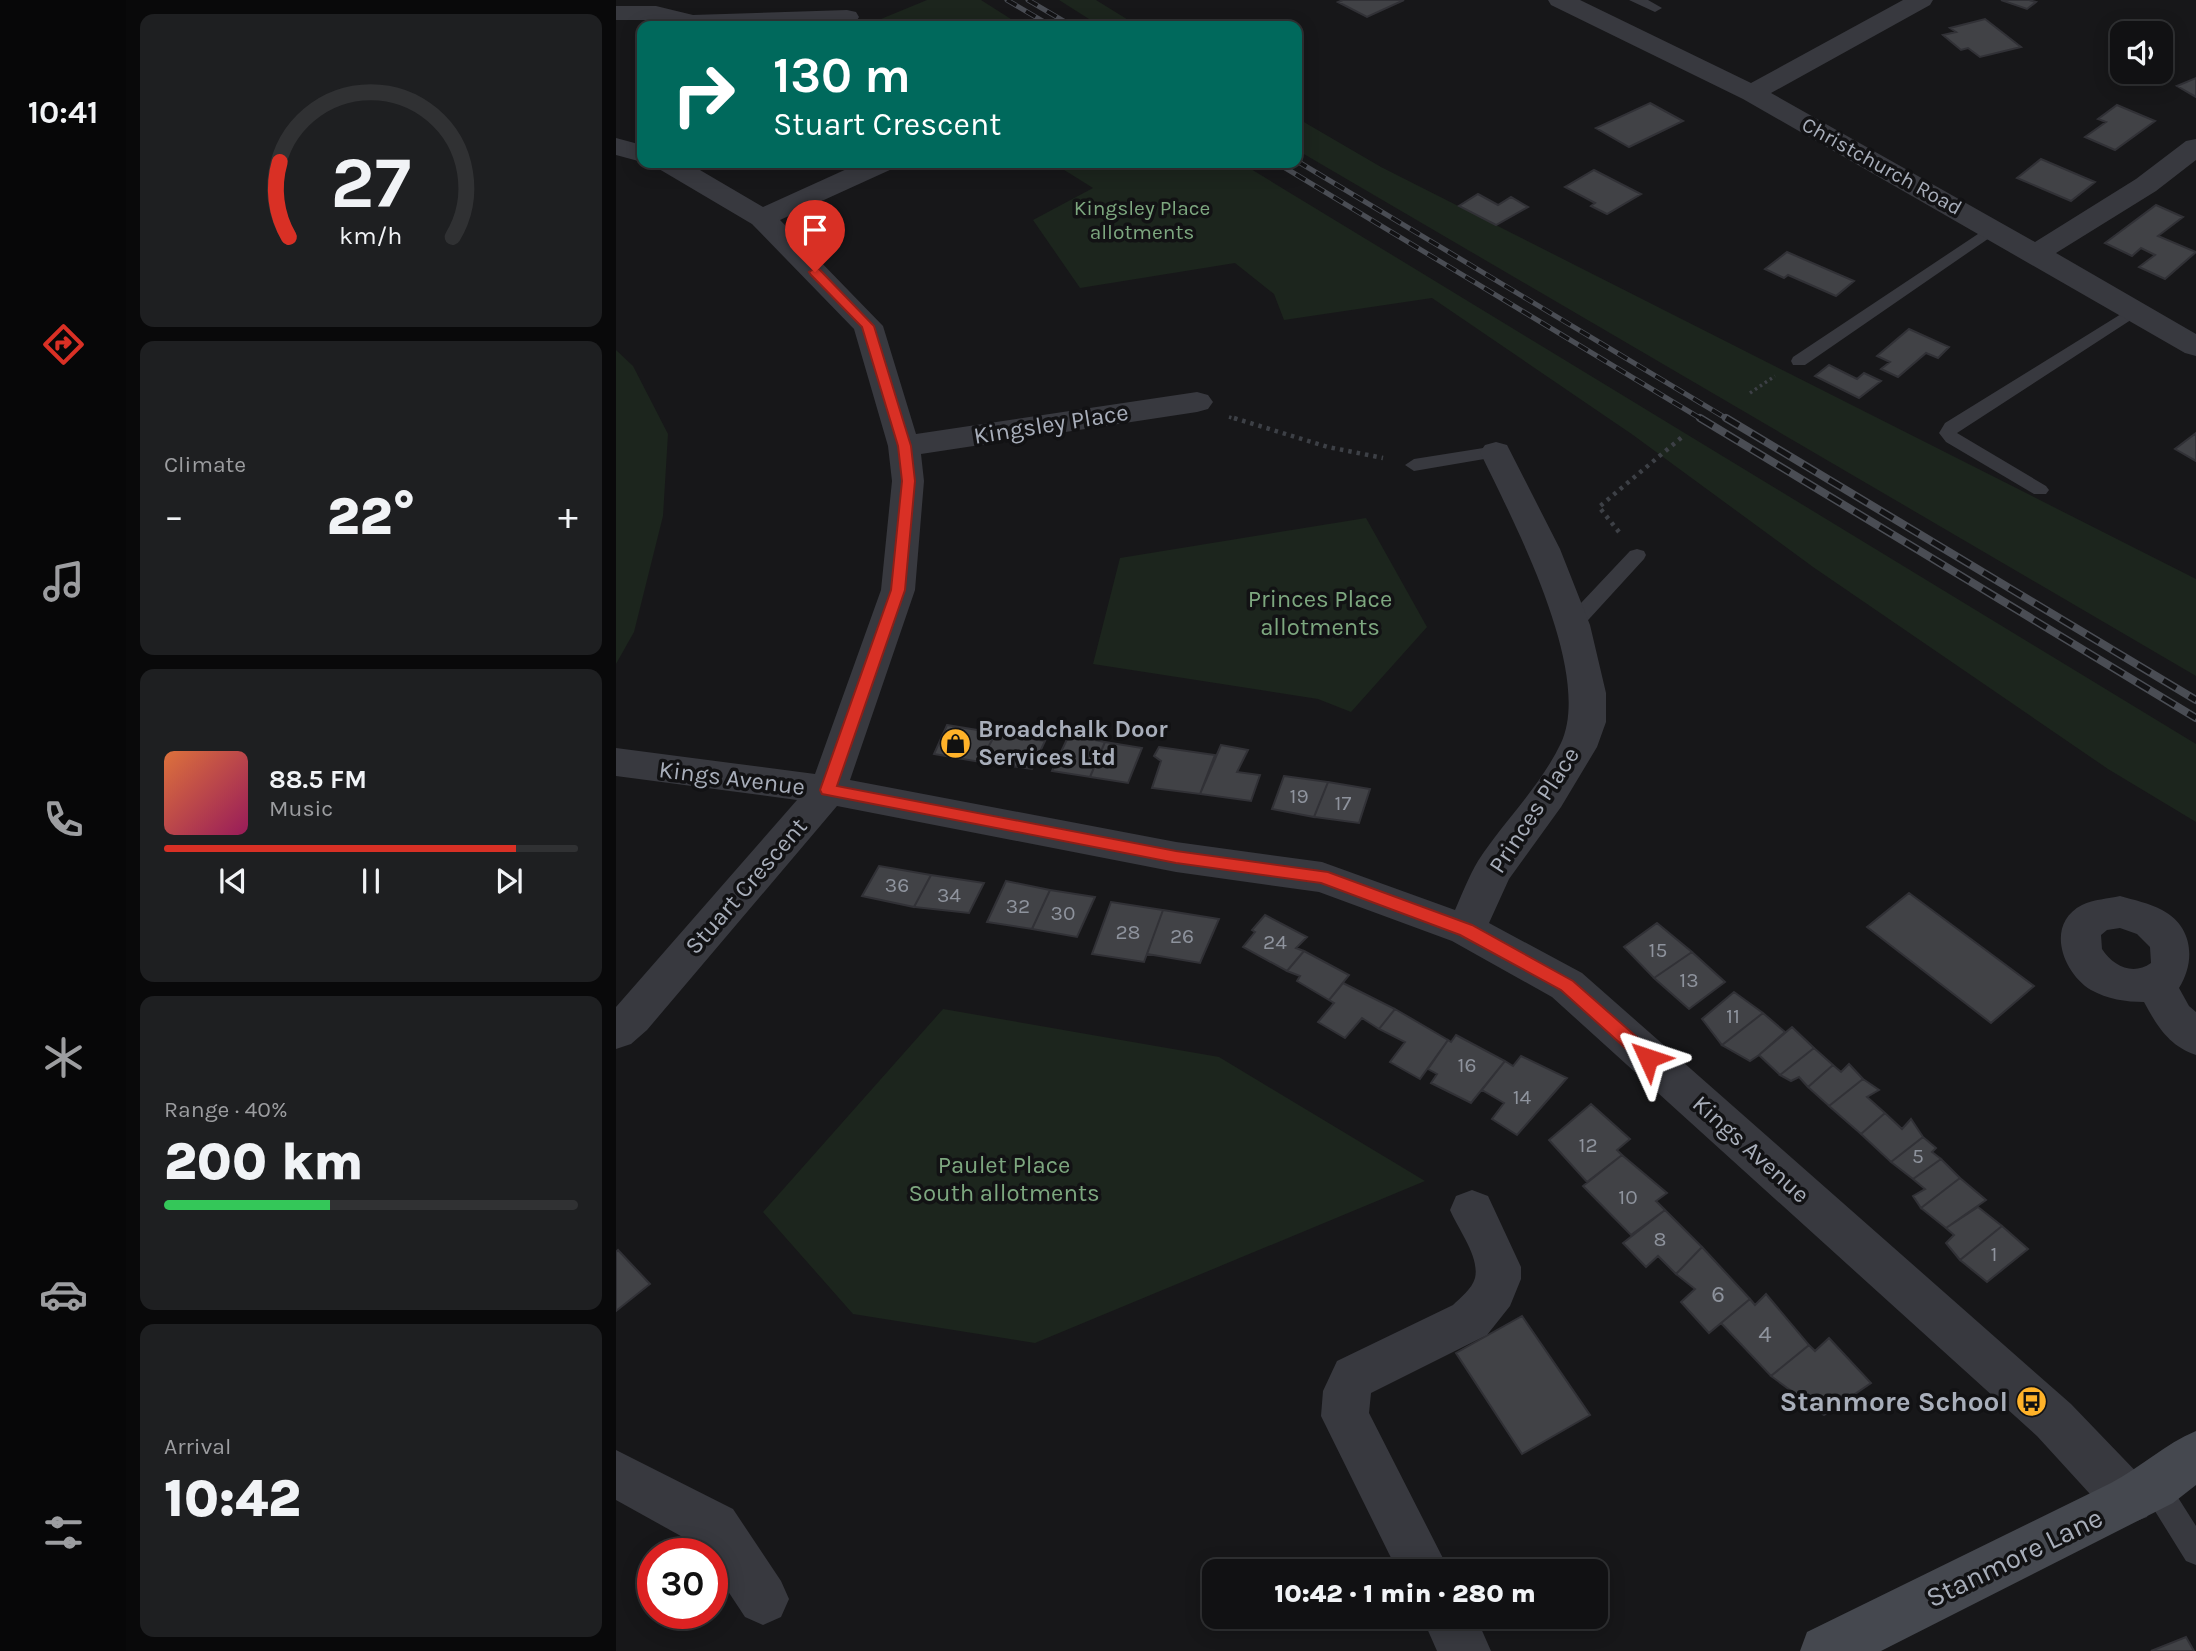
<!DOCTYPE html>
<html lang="en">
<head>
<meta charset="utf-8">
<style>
  body { margin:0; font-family:Karla,sans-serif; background:#1e1f21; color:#f1f3f6; height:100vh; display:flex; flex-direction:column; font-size:26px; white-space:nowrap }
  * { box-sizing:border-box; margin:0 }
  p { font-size:23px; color:#9c9da0 }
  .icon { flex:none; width:38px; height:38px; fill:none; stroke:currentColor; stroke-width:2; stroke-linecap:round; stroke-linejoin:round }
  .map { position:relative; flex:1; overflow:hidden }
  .panel { display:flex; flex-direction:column; gap:14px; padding:14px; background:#09090a; width:490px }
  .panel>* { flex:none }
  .hud { position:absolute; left:21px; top:21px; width:665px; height:147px; border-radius:14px; box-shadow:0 4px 18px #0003,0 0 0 2px #303133; background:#00695c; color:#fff; overflow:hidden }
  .controls { position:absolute; left:1494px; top:21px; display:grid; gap:14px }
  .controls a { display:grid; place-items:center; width:63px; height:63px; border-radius:14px; background:#111113; box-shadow:0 4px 18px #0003,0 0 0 2px #303133; font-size:35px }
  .speed { position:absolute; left:21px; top:1538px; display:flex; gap:14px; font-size:35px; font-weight:700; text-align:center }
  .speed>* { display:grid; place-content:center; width:91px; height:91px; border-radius:50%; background:#111113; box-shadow:0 4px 18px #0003,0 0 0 2px #303133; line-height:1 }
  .speed .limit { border:10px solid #d22; background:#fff; color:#111 }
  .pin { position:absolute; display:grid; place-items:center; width:60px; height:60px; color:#fff; margin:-72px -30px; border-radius:50% 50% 50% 0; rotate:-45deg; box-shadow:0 0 7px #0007 }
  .pin .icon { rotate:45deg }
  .me { position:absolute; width:77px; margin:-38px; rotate:312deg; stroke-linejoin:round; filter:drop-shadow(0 0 5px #0008) }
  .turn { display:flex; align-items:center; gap:24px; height:147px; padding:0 21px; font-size:32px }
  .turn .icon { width:91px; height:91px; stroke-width:2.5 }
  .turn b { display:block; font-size:49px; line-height:60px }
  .big { font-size:52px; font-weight:800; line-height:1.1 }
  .panel .tile { flex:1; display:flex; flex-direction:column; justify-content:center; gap:10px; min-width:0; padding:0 24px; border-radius:14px; background:#1e1f21 }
  .panel .dial { align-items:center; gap:0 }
  .dial svg { height:182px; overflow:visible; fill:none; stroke:#303133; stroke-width:7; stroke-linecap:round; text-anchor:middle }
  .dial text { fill:#f1f3f6; stroke:none }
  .song { display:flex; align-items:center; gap:21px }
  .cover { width:84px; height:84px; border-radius:10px; background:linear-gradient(135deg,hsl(20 70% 55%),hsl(330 70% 35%)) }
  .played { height:7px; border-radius:4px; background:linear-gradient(90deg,#d93025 85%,#303133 85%) }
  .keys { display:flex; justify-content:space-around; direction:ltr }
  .heat { display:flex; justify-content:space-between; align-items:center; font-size:38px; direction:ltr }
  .charge { height:10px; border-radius:5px; background:linear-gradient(90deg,#34c759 40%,#303133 0) }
  .trip { position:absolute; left:586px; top:1559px; width:406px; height:70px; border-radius:14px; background:#111113; box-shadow:0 4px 18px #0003,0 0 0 2px #303133; font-weight:800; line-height:70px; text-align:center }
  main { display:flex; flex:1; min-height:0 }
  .tab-bar { display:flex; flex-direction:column; width:126px; justify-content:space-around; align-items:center; background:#070708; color:#9c9da0 }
  .tab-bar .icon { width:49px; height:49px }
  .tab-bar .current { color:#d93025 }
  .tab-bar b { font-size:32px; color:#f1f3f6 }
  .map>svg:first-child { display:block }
  .green { fill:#1c251d }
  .building { fill:#414246; stroke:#313136; stroke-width:2 }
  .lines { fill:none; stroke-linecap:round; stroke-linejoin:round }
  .path-far1 { stroke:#3d4046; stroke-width:3.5; stroke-dasharray:2.5 3.5; stroke-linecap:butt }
  .path { stroke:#3d4046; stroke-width:4.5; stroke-dasharray:3.5 5; stroke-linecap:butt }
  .lane { fill:#38393f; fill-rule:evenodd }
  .street { fill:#38393f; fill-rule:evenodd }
  .secondary { fill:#45484f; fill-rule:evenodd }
  .rail-far1-casing { stroke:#4a4d54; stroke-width:5 }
  .rail-casing { stroke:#4a4d54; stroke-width:8 }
  .rail-far1 { stroke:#121214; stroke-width:3.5; stroke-dasharray:11; stroke-linecap:butt }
  .rail { stroke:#121214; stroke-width:5; stroke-dasharray:15; stroke-linecap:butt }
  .route { fill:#d93025; stroke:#8d1f18; stroke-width:2 }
  .labels { text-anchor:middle; stroke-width:7; stroke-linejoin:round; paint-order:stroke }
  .far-street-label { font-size:21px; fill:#a8aeba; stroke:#121214 }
  .far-park-label { font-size:21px; fill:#7da77f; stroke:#121214 }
  .number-label { font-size:21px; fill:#8e939d }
  .street-label { font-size:24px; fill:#a8aeba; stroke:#121214 }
  .park-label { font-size:24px; fill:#7da77f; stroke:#121214 }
  .poi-label { font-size:24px; font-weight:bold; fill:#a8aeba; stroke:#121214; text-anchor:start }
  .near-number-label { font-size:24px; fill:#8e939d }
  .near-poi-label { font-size:28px; font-weight:bold; fill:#a8aeba; stroke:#121214; text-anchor:end }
  .near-street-label { font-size:28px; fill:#a8aeba; stroke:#121214 }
</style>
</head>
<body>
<main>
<nav class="tab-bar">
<b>10:41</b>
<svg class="icon current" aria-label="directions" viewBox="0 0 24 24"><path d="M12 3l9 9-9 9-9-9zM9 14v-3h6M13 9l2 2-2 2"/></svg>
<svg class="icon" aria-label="music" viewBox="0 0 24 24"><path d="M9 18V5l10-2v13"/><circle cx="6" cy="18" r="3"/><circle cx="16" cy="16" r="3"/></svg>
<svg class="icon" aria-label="phone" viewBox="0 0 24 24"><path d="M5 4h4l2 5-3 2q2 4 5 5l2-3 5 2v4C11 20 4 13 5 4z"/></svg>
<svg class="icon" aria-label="climate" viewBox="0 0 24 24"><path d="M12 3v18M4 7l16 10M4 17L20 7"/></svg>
<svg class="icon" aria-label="car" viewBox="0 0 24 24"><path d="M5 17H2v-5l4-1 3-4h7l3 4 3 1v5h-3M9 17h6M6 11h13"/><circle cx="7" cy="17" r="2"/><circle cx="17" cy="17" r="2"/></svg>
<svg class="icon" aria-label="filters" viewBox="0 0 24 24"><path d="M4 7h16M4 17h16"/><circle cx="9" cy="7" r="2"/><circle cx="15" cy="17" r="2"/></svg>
</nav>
<section class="panel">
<div class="tile dial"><svg viewBox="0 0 100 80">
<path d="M14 69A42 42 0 1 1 86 69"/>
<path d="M14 69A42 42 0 0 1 10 36" stroke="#d93025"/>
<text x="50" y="56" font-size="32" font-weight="700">27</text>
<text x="50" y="72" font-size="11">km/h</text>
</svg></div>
<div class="tile"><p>Climate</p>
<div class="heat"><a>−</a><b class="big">22°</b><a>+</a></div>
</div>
<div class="tile">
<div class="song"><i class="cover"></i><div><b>88.5 FM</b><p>Music</p></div></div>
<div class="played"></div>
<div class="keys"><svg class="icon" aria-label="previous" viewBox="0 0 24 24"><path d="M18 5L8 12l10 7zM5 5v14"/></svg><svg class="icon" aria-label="pause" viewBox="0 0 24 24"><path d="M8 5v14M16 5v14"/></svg><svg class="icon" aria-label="next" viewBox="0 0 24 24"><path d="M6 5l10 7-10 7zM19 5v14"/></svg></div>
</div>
<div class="tile"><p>Range · 40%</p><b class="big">200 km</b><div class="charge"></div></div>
<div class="tile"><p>Arrival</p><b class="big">10:42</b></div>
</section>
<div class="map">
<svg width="1580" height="1651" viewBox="0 0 1580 1651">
  <rect width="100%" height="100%" fill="#171719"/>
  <path class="green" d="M311 0H365L406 26H248Z
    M443 0H480L522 26H484Z
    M681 118 765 167 1580 579V676L681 150Z
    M437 163H625L1580 744V822L1492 769 1197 567 1017 435 816 298 668 320 658 294 619 263 464 288 417 220 477 188Z
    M0 350 17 366 52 434 47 516 18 632 0 664Z
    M750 518 811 627 735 712 702 699 477 664 504 558Z
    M327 1009 603 1057 809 1181 419 1343 237 1314 147 1212Z"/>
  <path class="building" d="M727 0H788L751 17 722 2Z
    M1385 0H1413L1420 2 1411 9Z
    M1369 19 1405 47 1364 57 1352 48 1345 50 1327 35 1340 32 1334 28Z
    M1580 78V97L1561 86Z
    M1034 103 1067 121 1013 147 980 128Z
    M1501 105 1539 121 1499 150 1469 137 1490 122 1482 119Z
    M1425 159 1479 182 1455 201 1401 178Z
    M978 170 1025 194 991 214 975 206 979 203 949 187Z
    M862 194 882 205 895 197 912 207 880 225 843 206Z
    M1540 205 1567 217 1542 236 1580 252 1549 279 1523 267 1539 255 1525 248 1516 256 1489 243Z
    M1171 252 1238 281 1220 296 1172 275 1168 278 1149 269Z
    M1293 329 1333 347 1322 358 1310 353 1282 377 1265 369 1274 362 1261 356Z
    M1213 365 1241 379 1248 373 1265 381 1243 398 1199 376Z
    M1580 433V461L1559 449Z
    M331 725 380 733 364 762 318 754Z
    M380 733 429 741 416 769 364 762Z
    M453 735 489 742 474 777 436 771Z
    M489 742 526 748 512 783 474 777Z
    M605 745 632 750 621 772 644 775 635 801 584 794Z
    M543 747 599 755 584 794 536 788 545 761 538 756Z
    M668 776 712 782 698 817 656 809Z
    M712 782 754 789 743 823 698 817Z
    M263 866 315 875 298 907 246 896Z
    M315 875 368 883 353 913 298 907Z
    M390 881 434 890 416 929 371 922Z
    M434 890 479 897 461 937 416 929Z
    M1293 893 1418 986 1375 1023 1251 927Z
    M495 902 547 910 528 962 476 954Z
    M547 910 603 919 584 963 531 954Z
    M649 915 691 937 680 948 688 951 671 971 627 947 639 932 636 930Z
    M1041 923 1076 952 1038 978 1008 947Z
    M688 951 733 975 713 1000 681 981 684 976 671 971Z
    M1076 952 1109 982 1073 1009 1038 978Z
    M727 983 779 1009 763 1029 746 1018 729 1038 702 1022 718 1003 713 1000Z
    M1118 992 1147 1013 1106 1045 1086 1019Z
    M779 1009 832 1040 804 1079 774 1062 789 1042 763 1029Z
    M1147 1013 1169 1032 1143 1055 1134 1061 1106 1045Z
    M1176 1027 1198 1048 1164 1075 1143 1055Z
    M840 1035 889 1061 855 1103 815 1083 821 1074 812 1069 832 1040 835 1042Z
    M1198 1048 1217 1065 1192 1087 1183 1077 1175 1081 1164 1075Z
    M905 1056 951 1078 901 1135 876 1119 888 1103 866 1090 889 1061 897 1066Z
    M1233 1064 1247 1079 1213 1106 1192 1087 1217 1065 1225 1072Z
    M1247 1079 1263 1090 1251 1097 1269 1113 1245 1134 1213 1106Z
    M975 1104 1014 1139 1001 1150 1006 1155 971 1182 933 1140Z
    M1269 1113 1286 1129 1295 1119 1307 1137 1275 1162 1245 1134Z
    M1307 1137 1320 1148 1316 1152 1325 1159 1297 1179 1275 1162Z
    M1006 1155 1051 1193 1040 1201 1049 1210 1015 1235 967 1186Z
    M1325 1159 1344 1178 1305 1208 1297 1196 1309 1189 1297 1179Z
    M1344 1178 1370 1200 1330 1228 1305 1208Z
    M1362 1207 1386 1226 1344 1260 1330 1243 1338 1235 1330 1228Z
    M1049 1210 1086 1247 1060 1274 1042 1256 1030 1267 1007 1243Z
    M1386 1226 1412 1249 1371 1282 1344 1260Z
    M1086 1247 1134 1299 1093 1333 1065 1302 1079 1289 1060 1274Z
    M2 1250 34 1284 0 1311V1252Z
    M1150 1294 1193 1345 1155 1376 1105 1323 1134 1299 1139 1305Z
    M906 1316 974 1415 906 1454 840 1353Z
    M1213 1338 1255 1383 1208 1415 1155 1376 1193 1345 1199 1351Z
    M1570 1637 1578 1651H1535Z"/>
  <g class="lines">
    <path class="path-far1" d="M1134 393 1159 376
      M613 417 623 420"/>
    <path class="path" d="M618 418 712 447 767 458
      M1003 532 983 507 1066 437"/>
    <path class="lane" d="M1013 0H1032L1046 8 1039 12Z
      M1377 224 1382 226 1385 229 1382 232 1189 365H1177L1175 361 1177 357Z
      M1518 306 1524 308 1526 311 1524 314 1341 433 1430 486 1433 490 1430 494H1418L1330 442 1323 433 1329 423Z
      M880 446 886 448 889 452 886 456 798 471 789 465 798 459Z
      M1021 549 1028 551 1030 555 1028 559 963 630H949L946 625 949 620 1014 551Z
      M1539 1473 1549 1477 1580 1526V1565L1570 1561 1529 1495 1525 1486 1529 1477Z"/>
    <path class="street" d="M932 0H964L1135 83 1287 0H1317L1314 5 1155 93 1419 242 1520 179 1570 141 1580 139V160L1540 191 1440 253 1580 334V356L1569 353 1127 99 935 5Z
      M0 6H40L77 15 231 10 240 12 243 17 240 22 231 24 60 26 39 20H0Z
      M0 138 26 145V162L0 155Z
      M39 163H72L147 207 244 163H280L276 169 164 220 267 326 300 434 581 392 592 395 597 402 592 409 581 412 305 454 308 481 299 590 234 780 560 842 706 862 839 910C846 894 853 876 862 861 888 821 924 787 945 743 978 672 896 519 864 452L869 445 880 442 891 445 944 549 974 625 990 693V722L981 747 945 807 893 879 873 923 966 973 1455 1404 1531 1483 1538 1500 1531 1517 1513 1524 1495 1517 1421 1436 936 997 836 941 703 892 560 872 221 806 31 1030 15 1044 0 1049V1007L181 800 0 776V748L199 774 265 590 276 481 272 446 238 329 136 224 43 169Z
      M1504 896C1518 900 1533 903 1546 910 1577 926 1580 961 1563 988L1573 1006 1580 1012V1055C1553 1046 1541 1026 1528 1002 1510 1002 1491 999 1475 990 1446 972 1429 924 1466 905 1478 899 1492 899 1504 896ZM1504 928 1521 934 1534 947 1535 963C1517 976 1497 966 1486 949L1485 935 1491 930Z
      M856 1190 872 1196 905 1267V1279L894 1306 871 1335 755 1393 753 1413 834 1572H782L705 1416 707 1391 721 1361 837 1305C844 1298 856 1289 859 1278 864 1257 842 1229 834 1210L840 1196Z
      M0 1450 117 1509 165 1581 173 1599 165 1617 147 1625 129 1617 96 1567V1554H87L81 1545 0 1500Z
      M806 1617H860L875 1651H821Z"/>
    <path class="secondary" d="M1580 1431V1485L1557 1503 1265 1651H1184L1191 1632 1495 1483C1525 1467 1549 1444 1580 1431Z"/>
    <defs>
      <path id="rail-far1" d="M391 0 435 26
        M412 0 456 26
        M681 161 1113 420
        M661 163 1087 420"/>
      <path id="rail" d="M1084 418 1580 718
        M1110 418 1580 700"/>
    </defs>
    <use href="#rail-far1" class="rail-far1-casing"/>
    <use href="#rail" class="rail-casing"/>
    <use href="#rail-far1" class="rail-far1"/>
    <use href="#rail" class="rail"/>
  </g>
  <path class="route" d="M199 268 203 269 258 326 295 446 299 481 289 590 221 786 560 851 712 872 856 925 957 981 1039 1053 1041 1058 1039 1063 1032 1065 1026 1063 945 990 844 935 705 883 560 863 206 794 204 790 275 590 286 481 282 446 246 327 195 275 193 272Z"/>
  <defs>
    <symbol id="shop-disc" viewBox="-11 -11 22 22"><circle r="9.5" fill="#ffb229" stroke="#121214"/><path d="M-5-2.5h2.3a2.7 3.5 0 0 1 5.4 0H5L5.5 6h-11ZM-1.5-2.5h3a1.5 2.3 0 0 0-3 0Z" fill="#111"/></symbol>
    <symbol id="bus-disc" viewBox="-11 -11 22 22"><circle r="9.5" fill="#ffb229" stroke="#121214"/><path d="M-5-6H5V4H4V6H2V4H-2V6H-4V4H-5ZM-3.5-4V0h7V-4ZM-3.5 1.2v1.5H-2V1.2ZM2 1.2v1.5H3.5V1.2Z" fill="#111"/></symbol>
  </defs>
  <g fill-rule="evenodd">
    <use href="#shop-disc" x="322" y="726" width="35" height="35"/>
    <use href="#bus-disc" x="1398" y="1384" width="35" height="35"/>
  </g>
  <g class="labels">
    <g class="far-street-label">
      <text transform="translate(1266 166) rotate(29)" y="7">Christchurch Road</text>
    </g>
    <g class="far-park-label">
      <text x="526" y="215">Kingsley Place<tspan x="526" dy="24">allotments</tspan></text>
    </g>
    <g class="number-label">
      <text x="683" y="803">19</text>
      <text x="727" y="810">17</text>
      <text x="281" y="892">36</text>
      <text x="333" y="902">34</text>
      <text x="402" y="913">32</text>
      <text x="447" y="920">30</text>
      <text x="512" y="939">28</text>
      <text x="566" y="943">26</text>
      <text x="659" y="949">24</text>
      <text x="1042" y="957">15</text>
      <text x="1073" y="987">13</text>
      <text x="1117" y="1023">11</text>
      <text x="851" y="1072">16</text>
      <text x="906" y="1104">14</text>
      <text x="972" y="1152">12</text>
      <text x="1302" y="1163">5</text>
      <text x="1012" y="1204">10</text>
      <text x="1044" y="1246">8</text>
      <text x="1378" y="1261">1</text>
    </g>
    <g class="street-label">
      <text transform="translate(435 424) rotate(-9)" y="8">Kingsley Place</text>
      <text transform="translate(116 778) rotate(7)" y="8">Kings Avenue</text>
      <text transform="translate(918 810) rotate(-57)" y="8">Princes Place</text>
      <text transform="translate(130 886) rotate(-49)" y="8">Stuart Crescent</text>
      <text transform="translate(1135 1149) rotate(42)" y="8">Kings Avenue</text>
    </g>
    <g class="park-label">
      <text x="704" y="607">Princes Place<tspan x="704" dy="28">allotments</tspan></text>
      <text x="388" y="1173">Paulet Place<tspan x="388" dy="28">South allotments</tspan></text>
    </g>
    <g class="poi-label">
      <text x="362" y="737">Broadchalk Door<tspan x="362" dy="28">Services Ltd</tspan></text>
    </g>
    <g class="near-number-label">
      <text x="1102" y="1302">6</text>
      <text x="1149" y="1342">4</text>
    </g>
    <g class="near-poi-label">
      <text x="1392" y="1411">Stanmore School</text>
    </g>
    <g class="near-street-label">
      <text transform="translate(1398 1557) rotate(-26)" y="10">Stanmore Lane</text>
    </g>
  </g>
</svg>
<div class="controls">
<a><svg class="icon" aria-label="sound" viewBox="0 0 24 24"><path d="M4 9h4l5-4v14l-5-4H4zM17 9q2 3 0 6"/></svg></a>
</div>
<div class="speed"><div class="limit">30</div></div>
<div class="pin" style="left:199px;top:272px;background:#d93025"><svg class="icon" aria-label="arrive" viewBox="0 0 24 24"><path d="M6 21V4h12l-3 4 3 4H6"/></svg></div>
<svg class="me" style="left:1032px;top:1058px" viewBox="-20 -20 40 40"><path d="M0-17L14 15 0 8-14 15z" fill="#d93025" stroke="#fff" stroke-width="4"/></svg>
<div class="trip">10:42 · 1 min · 280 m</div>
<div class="hud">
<div class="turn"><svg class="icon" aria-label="right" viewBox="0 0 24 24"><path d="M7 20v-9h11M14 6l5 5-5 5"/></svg><div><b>130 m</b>Stuart Crescent</div></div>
</div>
</div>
</main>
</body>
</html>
